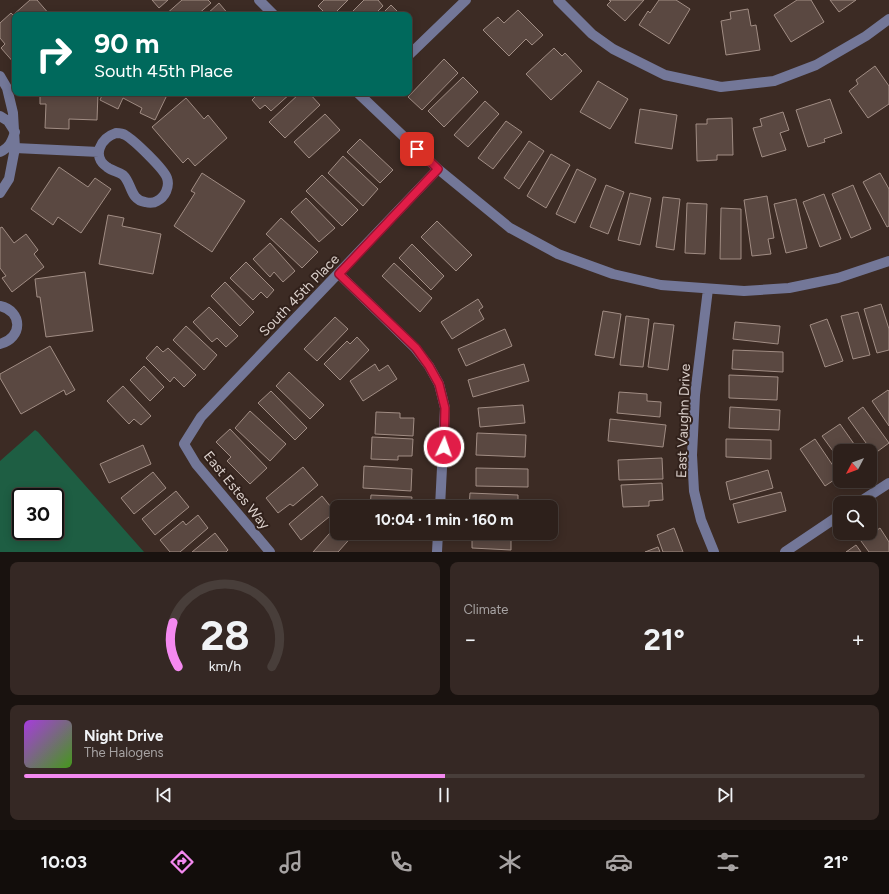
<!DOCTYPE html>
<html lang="en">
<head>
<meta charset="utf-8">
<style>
  body { margin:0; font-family:Figtree,sans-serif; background:#352824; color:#f1f3f6; height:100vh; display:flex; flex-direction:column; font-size:15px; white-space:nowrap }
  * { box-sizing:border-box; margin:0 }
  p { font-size:13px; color:#a7a3a3 }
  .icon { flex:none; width:22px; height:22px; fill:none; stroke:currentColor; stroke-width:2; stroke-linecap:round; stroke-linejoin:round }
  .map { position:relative; height:552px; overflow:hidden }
  .details { display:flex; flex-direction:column; gap:10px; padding:10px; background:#19120f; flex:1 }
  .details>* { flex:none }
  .guide { position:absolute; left:12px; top:12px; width:400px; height:84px; border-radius:8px; box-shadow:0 2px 10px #0003,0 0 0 1px #483e3a; background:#00695c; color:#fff; overflow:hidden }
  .needle { width:26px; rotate:229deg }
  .tools { position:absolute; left:833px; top:444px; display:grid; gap:8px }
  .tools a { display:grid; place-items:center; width:44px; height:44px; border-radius:8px; background:#2d201b; box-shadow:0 2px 10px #0003,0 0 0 1px #483e3a; font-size:20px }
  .speed { position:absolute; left:12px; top:488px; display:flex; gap:8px; font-size:20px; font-weight:700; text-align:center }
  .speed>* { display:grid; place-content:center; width:52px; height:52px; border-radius:50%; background:#2d201b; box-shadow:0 2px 10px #0003,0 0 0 1px #483e3a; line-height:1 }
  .speed .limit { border:2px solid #111; border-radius:6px; background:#fff; color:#111 }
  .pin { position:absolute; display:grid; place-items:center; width:34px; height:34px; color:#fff; margin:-17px; border-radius:8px; box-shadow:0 2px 6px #0006 }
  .me { position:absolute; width:44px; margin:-22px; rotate:3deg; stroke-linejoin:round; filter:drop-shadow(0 0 3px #0008) }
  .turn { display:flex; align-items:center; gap:14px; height:84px; padding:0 16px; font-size:18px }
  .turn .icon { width:52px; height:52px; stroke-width:2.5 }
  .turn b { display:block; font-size:28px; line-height:34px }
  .big { font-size:30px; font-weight:700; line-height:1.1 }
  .details .card { flex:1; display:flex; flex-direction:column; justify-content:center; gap:6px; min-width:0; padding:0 14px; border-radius:8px; background:#352824 }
  .details .dial { align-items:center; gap:0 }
  .dial svg { height:104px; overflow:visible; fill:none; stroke:#483e3a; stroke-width:7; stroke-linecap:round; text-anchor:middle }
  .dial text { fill:#f1f3f6; stroke:none }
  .song { display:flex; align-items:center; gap:12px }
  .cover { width:48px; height:48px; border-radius:6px; background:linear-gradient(135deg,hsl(280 70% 55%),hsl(100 70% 35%)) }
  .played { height:4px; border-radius:2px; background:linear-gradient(90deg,#f489f0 50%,#483e3a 50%) }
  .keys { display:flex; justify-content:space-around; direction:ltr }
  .heat { display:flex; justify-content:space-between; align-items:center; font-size:22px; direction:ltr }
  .details .tiles { flex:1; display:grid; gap:10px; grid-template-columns:1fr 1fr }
  .card:last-child { grid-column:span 2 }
  .trip { position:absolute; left:330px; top:500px; width:228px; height:40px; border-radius:8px; background:#2d201b; box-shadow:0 2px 10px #0003,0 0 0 1px #483e3a; font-weight:700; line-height:40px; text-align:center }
  .menu { display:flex; height:64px; justify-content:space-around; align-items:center; background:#120d0b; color:#a7a3a3 }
  .menu .icon { width:28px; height:28px }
  .menu .active { color:#f489f0 }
  .menu b { font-size:18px; color:#f1f3f6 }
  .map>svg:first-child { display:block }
  .green { fill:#1e5e43; fill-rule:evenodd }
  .building { fill:#5a4841; stroke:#a18d84 }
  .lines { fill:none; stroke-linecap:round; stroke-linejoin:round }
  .minor { stroke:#737798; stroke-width:10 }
  .route-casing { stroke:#92132f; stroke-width:10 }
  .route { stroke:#e11d48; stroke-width:7 }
  .labels { text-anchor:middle; stroke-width:4; stroke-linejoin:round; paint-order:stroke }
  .street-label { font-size:14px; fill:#dbd0cb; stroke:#31211b }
</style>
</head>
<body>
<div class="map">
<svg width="889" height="552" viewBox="0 0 889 552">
  <rect width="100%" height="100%" fill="#3c2b24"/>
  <path class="green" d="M35 430 38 432 144 552H0V461ZM21 497H55V531H21Z"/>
  <path class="building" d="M30 0H37L50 15H15V64L1 48 5 44 0 38V23L11 13 13 15Z
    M152 0H168L159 8Z
    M182 0H208L211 3 197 15H165Z
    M324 0H348L333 15H327L318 6Z
    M364 0H378L383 6 374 15H349Z
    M609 0H644L625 21 607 5 611 1Z
    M659 0H676L690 9 669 44 639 25 648 11 650 13Z
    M797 0H811L824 22 791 42 774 15Z
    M830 0H856L839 12Z
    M219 3 229 15H206Z
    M391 5 401 15H381Z
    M748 9 751 26 756 25 760 50 726 55 721 21 731 19 730 12Z
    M518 10 543 35 532 45 526 39 509 56 483 30 498 17 504 23Z
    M554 48 562 56 565 53 582 71 551 100 526 74Z
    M444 59 458 73 422 110 408 97Z
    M875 66 889 86V104L868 118 849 91 858 84 856 80Z
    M463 77 478 92 444 127 428 111Z
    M598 81 628 99 610 129 580 112Z
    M40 93H98L97 120 69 119V129L45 128 46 104H40Z
    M103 93H168L155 120 140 113 142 108 123 98 118 109 100 100Z
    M259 93H291L271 111 265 105 260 109 252 100Z
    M300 93H309L320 105 285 138 269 122Z
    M186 98 204 119 208 115 227 138 195 166 188 158 183 163 152 127Z
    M830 99 842 133 824 139 825 142 808 147 796 110Z
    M485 101 499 114 468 147 454 135Z
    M640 109 677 115 672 149 635 143Z
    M783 112 789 130 780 133 786 150 762 157 753 128 762 126 760 119Z
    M325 114 340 130 309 158 294 142Z
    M732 118 733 155H717V160L697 161 696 124H707V119Z
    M506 121 522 132 493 169 478 158Z
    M360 139 393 170 380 183 347 152Z
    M529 141 544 151 519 189 504 178Z
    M551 154 570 165 546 208 527 196Z
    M343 156 378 189 363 206 328 173Z
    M59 167 88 187 95 178 111 189 81 233 58 217 53 225 31 209Z
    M577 169 596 179 575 223 556 214Z
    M202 173 245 201 212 252 174 226 195 193 191 191Z
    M880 173 889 189V226L887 227 863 182Z
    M322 175 358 210 342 226 306 191Z
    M606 185 624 192 608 234 590 227Z
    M853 185 871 229 851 238 832 194Z
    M630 193 651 198 640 245 618 240Z
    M824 194 841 239 820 247 803 202Z
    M767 196 774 238 768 239 771 254 752 256 744 200Z
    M663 197 680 199 674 250 656 247Z
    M306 198 335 228 319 242 291 212Z
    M796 199 807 248 786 253 774 204Z
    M687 203 707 204 705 254 685 253Z
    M721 208 741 209V259H720Z
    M108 215 124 218 122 226 161 234 153 274 99 264Z
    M281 218 318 252 302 268 266 234Z
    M437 221 472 255 456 271 421 237Z
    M2 227 14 243 26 234 38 250 34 254 44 267 12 292 2 278 6 276 0 268V228Z
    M270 243 295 271 283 282 274 272 270 277 253 259Z
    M412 244 444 276 431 290 399 258Z
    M246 262 274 290 267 298 261 292 253 300 230 278Z
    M394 263 432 298 420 312 382 276Z
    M85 272 93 331 46 337 40 297H37L35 279Z
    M225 282 254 312 240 326 211 296Z
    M478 299 483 307 479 310 484 319 452 339 441 322Z
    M881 304 889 329V350L877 353 864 309Z
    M209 307 238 336 226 347 217 338 212 342 193 322Z
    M603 311 621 314 614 358 595 355Z
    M858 312 870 355 853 359 841 316Z
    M626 316 649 319 643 367 620 365Z
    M335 317 348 329 317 361 304 349Z
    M827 319 843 361 825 367 810 325Z
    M735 322 780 326 778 344 733 339Z
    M654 323 674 325 668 370 648 367Z
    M186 326 217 355 204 370 173 340Z
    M505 329 512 346 466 366 458 349Z
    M357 337 369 350 340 380 324 364 347 341 350 344Z
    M50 346 75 390 66 395 64 390 21 414 0 378V374Z
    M157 346 163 352 168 348 196 375 184 387 174 377 170 382 146 358Z
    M733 350 783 352V372L732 369Z
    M375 364 379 371 388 365 397 379 363 401 350 381Z
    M524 364 529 381 473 397 468 380Z
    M144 366 164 387 150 401 130 380Z
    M289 372 324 405 310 419 276 386Z
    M729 375 778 377 777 400 729 398Z
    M123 386 151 416 141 425 134 419 129 424 107 401Z
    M888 390 889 391V426L872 401Z
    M271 391 307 428 295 440 258 403Z
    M619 392 647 394V401L661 402 660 417 617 413Z
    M523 405 525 423 480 427 478 408Z
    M730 407 780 410 779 430 729 428Z
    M863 407 889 443 874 454 848 418Z
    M250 411 286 444 270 461 235 428Z
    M376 412 400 413V418H414L413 436 375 434Z
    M610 419 666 425 663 447 608 441Z
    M840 424 859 451H840V457L838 458 822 436Z
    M230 429 267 468 250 484 227 461 231 457 216 442Z
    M477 433 526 435 525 457 476 455Z
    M372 437 413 439 412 456H398V460L371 459Z
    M726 439 771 440V459L726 457Z
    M815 439 840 476 825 486 800 449Z
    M143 445 151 464 109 483 100 464Z
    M662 458 663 479 619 480 618 460Z
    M364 466 412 469 411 491 363 488Z
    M303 467 318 485 293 506 290 504 278 513 266 498Z
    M476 468 528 469V487L476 486Z
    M768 470 773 488 730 500 726 482Z
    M153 472 166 488 134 514 121 498Z
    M662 483 663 500 649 501V506L623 507 621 485Z
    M176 491 189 507 155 535 142 519Z
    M781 492 786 511 738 523 733 504Z
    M470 493 518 495V507H469Z
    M371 495 412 497 411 507H370Z
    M322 496 335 512 301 540 289 524Z
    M198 515 208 528 180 552H170L160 540 183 521 186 525Z
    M337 525V533H355L338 552H313Z
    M674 528 683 552H663L657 535Z
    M880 528 889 542V552H869L861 541Z
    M215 533 228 550 226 552H192Z
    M472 533H511V550L472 548Z
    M856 545 861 552H846Z
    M658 547 660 552H645Z"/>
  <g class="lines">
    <path class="minor" d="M259 0 274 15
      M558 0 592 34 613 49 665 75 721 87 774 81 816 65 866 36 889 19
      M409 55 466 0
      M0 76 7 88 13 113 15 148 9 179 0 193
      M358 93 438 169 510 228 558 254 613 274 661 285 744 291 789 288 838 278 889 261
      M0 116 8 121 15 132C12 142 9 148 0 152
      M116 133C119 133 122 133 125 135 134 140 164 169 167 178 170 187 165 197 157 201 154 203 149 203 145 202 130 200 132 183 123 175 119 172 112 171 107 167 91 156 101 138 116 133Z
      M15 148 99 152
      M339 274 415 348 429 366 439 384 445 408 440 507
      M708 289 695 395 692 455 694 491 701 520 714 552
      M0 306C23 311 23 338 0 344
      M858 503 889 483
      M270 552 196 464 184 444 201 417 438 169
      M437 552 438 533
      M785 552 840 515"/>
  </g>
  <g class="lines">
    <defs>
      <path id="route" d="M417 149 438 169 339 274 416 348 429 366 439 384 445 408 444 447"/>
    </defs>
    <use href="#route" class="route-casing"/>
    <use href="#route" class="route"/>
  </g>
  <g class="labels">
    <g class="street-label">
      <text transform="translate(299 295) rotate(-46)" y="5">South 45th Place</text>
      <text transform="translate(683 421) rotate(-88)" y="5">East Vaughn Drive</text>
      <text transform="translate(237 490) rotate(51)" y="5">East Estes Way</text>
    </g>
  </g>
</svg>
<div class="tools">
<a><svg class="needle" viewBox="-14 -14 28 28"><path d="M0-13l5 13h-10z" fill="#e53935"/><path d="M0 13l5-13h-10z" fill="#a7a3a3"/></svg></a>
<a><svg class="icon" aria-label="search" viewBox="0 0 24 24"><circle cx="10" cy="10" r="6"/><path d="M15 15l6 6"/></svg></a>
</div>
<div class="speed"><div class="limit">30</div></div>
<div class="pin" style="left:417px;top:149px;background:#d93025"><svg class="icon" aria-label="arrive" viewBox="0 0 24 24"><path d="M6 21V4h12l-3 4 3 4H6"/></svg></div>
<svg class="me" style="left:444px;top:447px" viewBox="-20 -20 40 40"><circle r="17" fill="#e11d48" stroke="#fff" stroke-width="3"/><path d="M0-11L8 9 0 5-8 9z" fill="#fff"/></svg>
<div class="trip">10:04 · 1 min · 160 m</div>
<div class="guide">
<div class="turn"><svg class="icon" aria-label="right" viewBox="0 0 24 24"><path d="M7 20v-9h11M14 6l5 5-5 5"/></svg><div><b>90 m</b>South 45th Place</div></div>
</div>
</div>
<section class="details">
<div class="tiles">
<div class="card dial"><svg viewBox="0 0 100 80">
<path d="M14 69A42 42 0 1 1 86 69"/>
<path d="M14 69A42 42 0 0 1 10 35" stroke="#f489f0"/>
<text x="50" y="56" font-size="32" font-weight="700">28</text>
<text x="50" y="72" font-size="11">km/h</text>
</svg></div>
<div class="card"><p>Climate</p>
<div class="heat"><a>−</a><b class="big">21°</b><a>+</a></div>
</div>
<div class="card">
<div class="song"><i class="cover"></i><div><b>Night Drive</b><p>The Halogens</p></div></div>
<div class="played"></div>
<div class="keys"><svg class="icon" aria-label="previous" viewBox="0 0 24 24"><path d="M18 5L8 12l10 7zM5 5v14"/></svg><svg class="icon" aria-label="pause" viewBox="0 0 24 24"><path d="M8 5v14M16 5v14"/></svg><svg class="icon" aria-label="next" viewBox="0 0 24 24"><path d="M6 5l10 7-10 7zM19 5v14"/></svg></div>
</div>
</div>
</section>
<nav class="menu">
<b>10:03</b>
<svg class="icon active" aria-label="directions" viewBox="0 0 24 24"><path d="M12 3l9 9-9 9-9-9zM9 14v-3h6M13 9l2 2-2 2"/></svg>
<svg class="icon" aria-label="music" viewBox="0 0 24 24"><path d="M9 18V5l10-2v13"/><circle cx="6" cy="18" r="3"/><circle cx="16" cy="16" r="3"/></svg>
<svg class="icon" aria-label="phone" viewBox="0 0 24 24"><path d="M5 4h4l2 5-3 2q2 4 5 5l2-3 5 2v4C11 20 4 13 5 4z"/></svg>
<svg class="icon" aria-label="climate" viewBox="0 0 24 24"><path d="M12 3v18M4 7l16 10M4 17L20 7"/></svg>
<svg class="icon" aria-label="car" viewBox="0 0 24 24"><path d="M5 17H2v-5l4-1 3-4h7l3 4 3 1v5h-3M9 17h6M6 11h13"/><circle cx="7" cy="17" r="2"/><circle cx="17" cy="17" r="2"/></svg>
<svg class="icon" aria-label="filters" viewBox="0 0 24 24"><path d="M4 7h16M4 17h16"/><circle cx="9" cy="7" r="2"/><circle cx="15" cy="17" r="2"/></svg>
<b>21°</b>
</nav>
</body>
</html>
